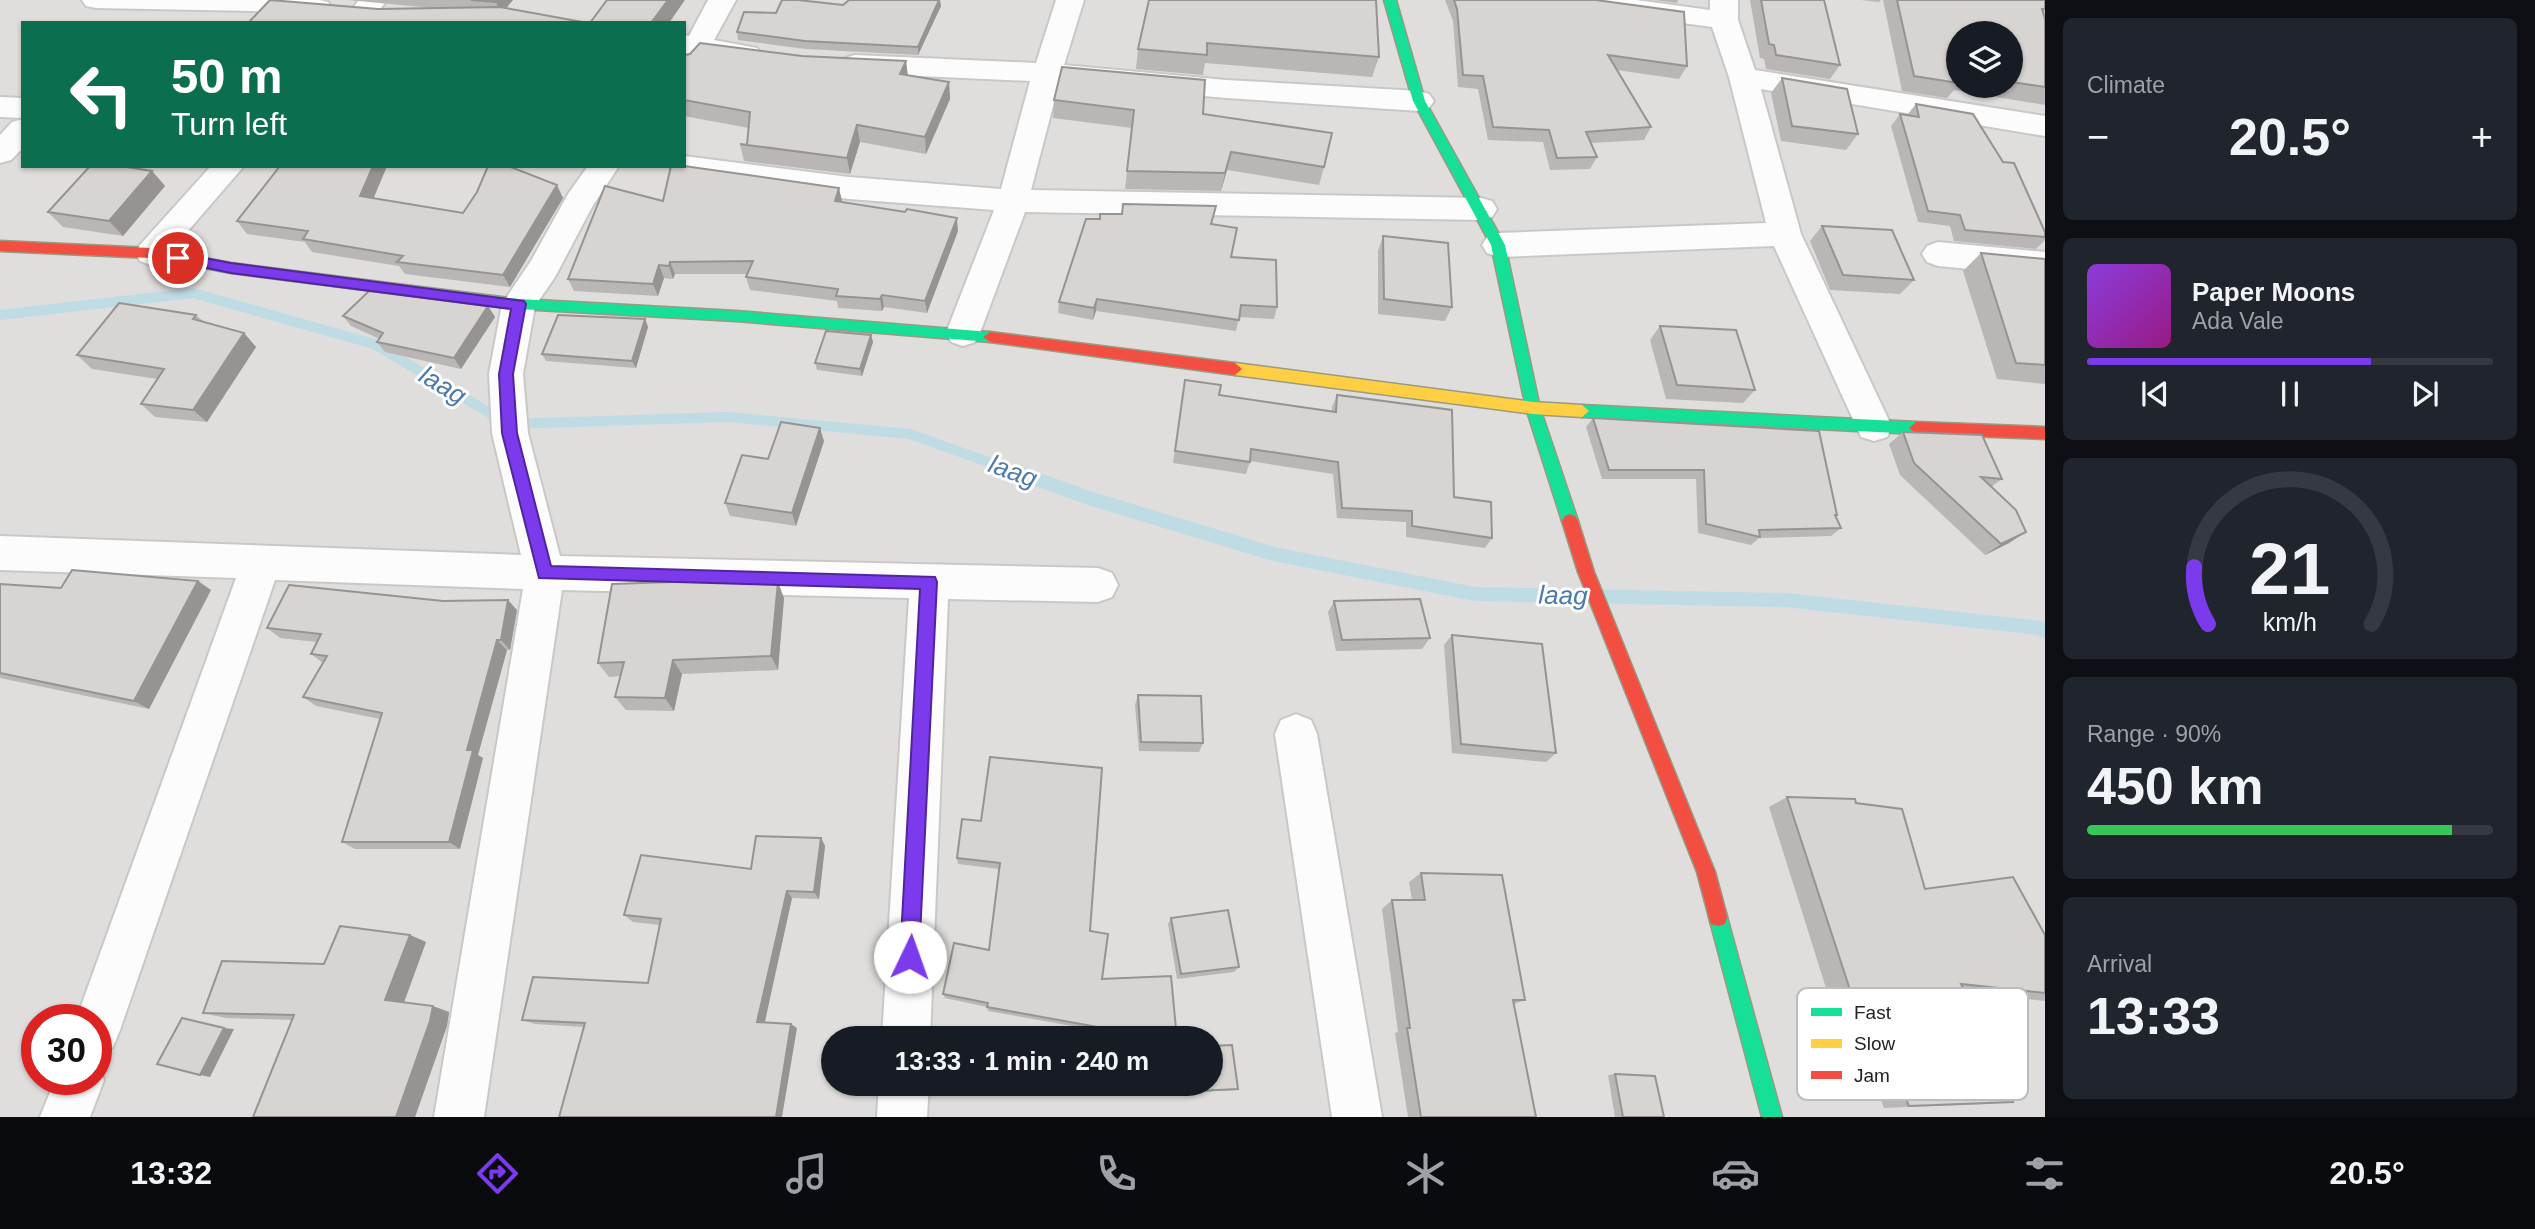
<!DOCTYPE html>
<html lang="en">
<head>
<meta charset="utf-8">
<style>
  body { margin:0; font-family:Helvetica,sans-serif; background:#20242c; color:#f1f3f6; height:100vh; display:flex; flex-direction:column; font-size:26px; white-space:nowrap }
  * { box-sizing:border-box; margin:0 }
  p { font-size:23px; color:#9ea1a6 }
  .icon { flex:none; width:38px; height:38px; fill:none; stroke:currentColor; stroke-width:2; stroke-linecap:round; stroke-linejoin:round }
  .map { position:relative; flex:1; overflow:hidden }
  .panel { display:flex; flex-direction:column; gap:18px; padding:18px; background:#0d0f14; width:490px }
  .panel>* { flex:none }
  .banner { position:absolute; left:21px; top:21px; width:665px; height:147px; border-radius:0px; box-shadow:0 2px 5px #0004; background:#0b6e4f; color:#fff; overflow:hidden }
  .buttons { position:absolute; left:1946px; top:21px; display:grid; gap:14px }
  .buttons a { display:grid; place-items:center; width:77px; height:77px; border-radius:50%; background:#171b24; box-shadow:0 2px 5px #0004; font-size:35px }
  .speed { position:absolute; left:21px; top:1004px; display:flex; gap:14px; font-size:35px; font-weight:700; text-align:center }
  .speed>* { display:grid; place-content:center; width:91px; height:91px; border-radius:50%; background:#171b24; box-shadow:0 2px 5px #0004; line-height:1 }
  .speed .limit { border:10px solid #d22; background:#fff; color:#111 }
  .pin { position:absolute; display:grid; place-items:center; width:60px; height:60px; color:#fff; margin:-30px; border:4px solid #fff; border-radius:50%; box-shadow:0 2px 7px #0007 }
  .me { position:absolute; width:77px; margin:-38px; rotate:3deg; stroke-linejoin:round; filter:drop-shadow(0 0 5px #0008) }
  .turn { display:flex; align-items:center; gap:24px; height:147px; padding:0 35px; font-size:32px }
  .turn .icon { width:91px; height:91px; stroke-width:2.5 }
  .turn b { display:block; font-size:49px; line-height:60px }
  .big { font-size:52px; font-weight:700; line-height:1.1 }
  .panel .widget { flex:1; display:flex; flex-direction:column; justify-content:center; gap:10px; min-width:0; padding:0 24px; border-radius:10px; background:#20242c }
  .panel .dial { align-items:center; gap:0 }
  .dial svg { height:182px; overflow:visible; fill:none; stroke:#363941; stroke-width:7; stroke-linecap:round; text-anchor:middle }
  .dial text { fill:#f1f3f6; stroke:none }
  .song { display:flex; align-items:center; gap:21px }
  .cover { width:84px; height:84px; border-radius:10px; background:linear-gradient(135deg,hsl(270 70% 55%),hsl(310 70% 35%)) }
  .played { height:7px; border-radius:4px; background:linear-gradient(90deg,#7c3aed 70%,#363941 70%) }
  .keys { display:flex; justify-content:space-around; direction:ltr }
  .heat { display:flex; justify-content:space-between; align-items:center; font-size:38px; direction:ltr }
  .charge { height:10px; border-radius:5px; background:linear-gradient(90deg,#34c759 90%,#363941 0) }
  .trip { position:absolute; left:821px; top:1026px; width:402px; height:70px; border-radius:35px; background:#171b24; box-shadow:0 2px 5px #0004; font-weight:700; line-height:70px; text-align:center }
  .menu { display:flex; height:112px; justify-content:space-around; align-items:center; background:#090b0e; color:#9ea1a6 }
  .menu .icon { width:49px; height:49px }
  .menu .current { color:#7c3aed }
  .menu b { font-size:32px; color:#f1f3f6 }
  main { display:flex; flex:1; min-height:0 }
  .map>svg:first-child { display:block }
  .residential { fill:#dfdedc; fill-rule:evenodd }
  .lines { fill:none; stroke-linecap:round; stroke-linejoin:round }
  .stream-far1 { stroke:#bfdbe3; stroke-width:10 }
  .stream { stroke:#bfdbe3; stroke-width:14 }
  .street-casing { stroke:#c9c8c7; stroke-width:4 }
  .fast-casing { stroke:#999a82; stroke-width:3 }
  .slow-casing { stroke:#999a82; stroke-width:3 }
  .jam-casing { stroke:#999a82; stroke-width:3 }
  .street { fill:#fdfcfc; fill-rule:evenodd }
  .fast { fill:#16e098; fill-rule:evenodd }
  .slow { fill:#ffcf43; fill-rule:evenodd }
  .jam { fill:#f24e42; fill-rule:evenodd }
  .wall { fill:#b9b6b5; fill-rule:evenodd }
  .shaded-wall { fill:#969493 }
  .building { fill:#d7d4d2; stroke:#969493; stroke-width:2 }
  .route { fill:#7c3aed; stroke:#51269a; stroke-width:2 }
  .labels { text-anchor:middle; stroke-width:6; stroke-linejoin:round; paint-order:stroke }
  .water-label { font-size:26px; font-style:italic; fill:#4a7aab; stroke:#fff }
  .key { fill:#fff; stroke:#bdbdbd; stroke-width:2 }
  .key-label { font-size:19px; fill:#222 }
</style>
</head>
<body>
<main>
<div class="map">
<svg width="2045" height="1117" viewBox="0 0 2045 1117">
  <rect width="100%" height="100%" fill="#f0eeeb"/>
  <path class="residential" d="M0 0H2045V1117H0ZM23 23H684V166H23ZM1958 33H2011V86H1958ZM37 1020H96V1080H37ZM833 1038H1211V1083H833Z"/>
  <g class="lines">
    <path class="stream-far1" d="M0 315 193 293 374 344 508 424 728 417 910 434 1027 476"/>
    <path class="stream" d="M1022 474 1092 499 1274 554 1475 594 1786 600 2040 628 2045 631"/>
    <defs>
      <path id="street" d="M82 0H320L328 2 332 8 328 14 318 16 253 11 96 8 86 6Z
        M359 0H387L370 23H341Z
        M708 0H736L714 40 757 48 761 54 757 60 747 63 704 56 694 68 684 71V35L689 36Z
        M1056 0H1084L1064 65 1226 80 1419 91 1429 94 1434 101 1429 108 1419 111 1226 98 1059 83 1031 190 1481 198 1492 201 1497 209 1492 217 1481 220 1025 212 980 333 975 342 963 346 951 342 946 333 994 210 849 199 684 177 673 173 669 166H684V156L849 177 1001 189 1030 81 855 73 845 70 841 64 845 58 855 55 1036 63Z
        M1558 0H1636L1710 10V0H1738V20L1755 70 2045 116V136L1761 89 1801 234 1892 427 1887 437 1874 441 1861 437 1774 246 1498 257 1487 253 1482 245 1487 237 1498 233 1766 223 1729 77 1712 27 1572 8 1562 6Z
        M0 97 23 98V118L0 117Z
        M23 119V148L11 160 0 163V135L12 122Z
        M211 166H244L162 261 151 265 140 261 135 253 140 245Z
        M588 166H619L592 207 555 277 535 306 523 374 528 433 560 556 1098 568 1112 573 1118 585 1112 597 1098 602 948 599 930 1038H882L909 598 562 590 484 1117H434L523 589 275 580 120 1030 113 1047 96 1054V1020H76L236 578 0 570V536L521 555 492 433 489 374 502 304 531 261 568 194Z
        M1938 242 2045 252V276L1938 266 1927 262 1922 254 1927 246Z
        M1296 714 1311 720 1317 734 1382 1117H1332L1275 734 1281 720Z
        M96 1063 104 1080 90 1117H40L55 1080H96Z
        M879 1083H929L927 1117H877Z"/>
      <path id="fast" d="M1384 0H1396L1425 101 1505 245 1540 408 1578 521 1575 526H1565L1562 521 1526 408 1491 245 1413 101Z
        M412 286 519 299 736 311 990 332 997 337 990 342 736 321 519 309 412 296 405 291Z
        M1582 405 1916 422 1923 428 1916 434 1582 417 1575 411Z
        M1718 908 1725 910 1727 917 1782 1117H1762L1709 917 1711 910Z"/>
      <path id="slow" d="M1235 363 1533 402 1582 405 1589 411 1582 417 1533 414 1235 375 1228 369Z"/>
      <path id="jam" d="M0 241 151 248 231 263 412 286 419 291 412 296 231 273 151 258 0 251Z
        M990 332 1235 363 1242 369 1235 375 990 342 983 337Z
        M1916 422 2045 427V439L1916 434 1909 428Z
        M1570 514 1575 516 1578 521 1594 572 1715 872 1727 917 1725 924 1718 926 1711 924 1709 917 1697 872 1578 572 1562 521 1565 516Z"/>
    </defs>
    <use href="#street" class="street-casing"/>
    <use href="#fast" class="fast-casing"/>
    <use href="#slow" class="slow-casing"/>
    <use href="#jam" class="jam-casing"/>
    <use href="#street" class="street"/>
    <use href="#fast" class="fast"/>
    <use href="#slow" class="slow"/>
    <use href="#jam" class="jam"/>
  </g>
  <path class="wall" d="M348 0H513L506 8 378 9 432 8Z
    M1149 0 1379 57 1372 77 1205 63 1203 75 1136 69 1138 49Z
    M1445 0H1596L1687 66 1679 79 1617 70 1651 127 1644 140 1591 143 1597 157 1590 169 1550 170 1543 142 1488 140 1478 89 1458 87 1453 21Z
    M1655 0H1678L1677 3Z
    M1750 0H1824L1840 65 1830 79 1766 69 1764 59 1760 58Z
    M1861 0H1881L1879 2Z
    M1883 0H2045V105L1954 90 1947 98 1902 91ZM1958 33H2011V86H1958Z
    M843 5 941 6 918 55 806 49 738 40 737 32 776 13Z
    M684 55 802 56 906 61 908 76 949 82 950 99 926 154 860 142 850 174 744 161 740 144 747 145 749 128 684 116Z
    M1782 78 1858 134 1846 150 1781 141 1771 93Z
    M1054 100 1203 114 1324 167 1319 185 1227 170 1221 191 1125 189 1132 128 1053 118Z
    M1916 104 2045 232V240L2036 249 1954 241 1950 226 1918 222 1891 126 1900 114 1907 115Z
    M277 166H387L373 199 463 213 563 198 510 287 405 274 399 266 312 252 305 242 247 234 237 221 278 168Z
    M152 171 165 186 123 236 63 227 48 212Z
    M663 201H842L841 202 958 231 927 313 884 307 882 311 838 308 837 301 750 290 746 277 747 274H675L673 279 664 278 658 296 574 291 568 279Z
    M1100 214 1212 224 1231 257 1277 307 1274 319 1239 317 1236 331 1096 311 1093 320 1058 313 1059 302 1100 219Z
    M1822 226 1914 280 1900 294 1830 290 1810 241Z
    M1383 236 1452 307 1445 321 1378 314V251Z
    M1981 253 2045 259V384L1997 379 1963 271Z
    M488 306 495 317 461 369 385 352 377 342 380 339 351 326 343 316Z
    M196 315 203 321 244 333 256 347 207 422 155 417 141 404 157 379 92 369 77 355Z
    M645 319 648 327 636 368 546 361 542 354Z
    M1660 326 1755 390 1743 403 1666 399 1650 340Z
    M871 335 873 342 862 376 817 370 815 363Z
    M1185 380 1219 395 1332 411V407L1337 395 1454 497 1492 538 1485 548 1406 537V522L1337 518 1333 474 1250 461 1246 474 1173 463Z
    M1593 418 1837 515 1836 517 1841 528 1831 536 1759 538 1751 545 1698 533 1696 479H1602L1586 427Z
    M1903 432 2002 479 1991 487 2026 532 2009 543 1985 555 1900 475 1889 444Z
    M824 441 796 526 730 516 725 503 768 459Z
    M0 584 61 588 211 590 149 709 0 678Z
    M784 598 778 670 682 674 674 711 626 710 615 697 620 676 609 677 598 663Z
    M1334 601 1430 638 1422 649 1336 651 1328 612Z
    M517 610 510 650H507L478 755 483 758 460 849H355L342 842 380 719 316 706 303 697 323 663 311 654 317 642 280 638 267 628Z
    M1452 635 1556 753 1546 762 1452 753 1444 645Z
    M1138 695 1203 743 1199 752 1139 751 1135 705Z
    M1787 797 1856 803 1925 889 2045 935V1001L1965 992 2013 1102 1985 1104 1884 1108 1845 1005 1831 1004 1769 807Z
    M962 819 1090 931 1102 979 1176 1029 1173 1033 1123 1035 988 1011 987 1007 945 998 943 994 989 950 999 869 958 864 957 858Z
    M821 838 825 846 819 899 792 898 764 1022 797 1028 584 1027 535 1024 522 1020 648 983 660 925 633 922 624 915 751 869Z
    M1421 873 1525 1000 1514 1004 1536 1117H1408L1395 1033 1398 1032 1382 909 1392 900H1412L1409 882Z
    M1171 918 1239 967 1234 972 1177 979 1168 924Z
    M410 935 426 942 404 1002 449 1012 447 1026 415 1117H253L293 1020 226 1018 203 1013 324 964Z
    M1615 1074 1664 1117H1615L1608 1075Z
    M1195 1083H1211L1238 1089 1236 1090 1196 1092Z"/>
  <path class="shaded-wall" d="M498 0H513L501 14 496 2Z
    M668 0H685L669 23H651Z
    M939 0H940L941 6 918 55V47Z
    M906 61 908 78 900 74Z
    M949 82 950 99 926 154 925 137Z
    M857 125 860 142 850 174 847 158Z
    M1231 152 1227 170 1221 191 1225 173Z
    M373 166H387L369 209 360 196Z
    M152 171 165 186 123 236 109 221Z
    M557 185 563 198 510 287 503 275Z
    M839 188 842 201 838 214 835 201Z
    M957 218 958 231 927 313 925 301Z
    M670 262 675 274 673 279 669 266Z
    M659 265 664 278 658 296 653 284Z
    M882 295 884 307 882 311 880 299Z
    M1097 299 1096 311 1093 320 1094 308Z
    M488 306 495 317 461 369 454 358Z
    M645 319 648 327 636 368 632 361Z
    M244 333 256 347 207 422 193 410Z
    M871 335 873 342 862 376 860 369Z
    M820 428 824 441 796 526 792 513Z
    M2026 532 2009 543 1985 555 2001 544Z
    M198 581 211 590 149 709 134 701Z
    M778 582 784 598 778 670 771 656Z
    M508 600 517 610 510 650 501 640Z
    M497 640 507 650 478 755 483 758 460 849 449 842 467 750Z
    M673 660 682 674 674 711 665 698Z
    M821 838 825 846 819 899 814 892Z
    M787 891 792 898 764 1026 757 1022Z
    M410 935 426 942 403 1005 385 1000Z
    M433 1006 449 1012 447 1026 415 1117H396Z
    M791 1024 797 1028 782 1117H776Z
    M224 1028 234 1029 210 1077 200 1075Z"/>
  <path class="building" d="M270 0 378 9 500 7 588 23H248Z
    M471 0H498L496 2Z
    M607 0H668L651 23H590Z
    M782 0H798L843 5 849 0H939L918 47 805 41 737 32 744 12 776 13Z
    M1149 0H1376L1379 57 1207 43V55L1138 49Z
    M1454 0H1596L1684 12 1687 66 1608 55 1651 127 1586 132 1597 157 1557 158 1549 130 1493 127 1483 76 1463 75 1457 9Z
    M1761 0H1824L1840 65 1776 55 1774 45 1769 44Z
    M1897 0H2045V9H2042L2045 19V87L2011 82V33H1958V74L1953 73 1958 83 1914 76Z
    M700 43 802 56 906 61 900 74 949 82 925 137 857 125 847 158 740 144 747 145 750 112 684 100V55L690 54Z
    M1062 67 1205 80 1203 114 1332 133 1324 167 1231 152 1225 173 1127 171 1134 110 1054 100Z
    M1782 78 1847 89 1858 134 1792 126Z
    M1916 104 1973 114 2003 162 2014 163 2045 232V237L1965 230 1960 215 1928 211 1900 114 1919 117Z
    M90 166H120L152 171 109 221 48 212Z
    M280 166H373L360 196 463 213 477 192 488 166H508L557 185 503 275 397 262 403 256 303 239 308 231 237 221Z
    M671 166H684L839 188 835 201 905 212 907 209 957 218 925 301 882 295 880 299 836 296 838 289 746 277 753 261 670 262 669 266 659 265 653 284 568 279 605 186 663 201Z
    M1123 204 1216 206 1211 224 1237 228 1231 257 1276 260 1277 307 1241 305 1239 320 1097 299 1094 308 1059 302 1086 219H1100V214H1122Z
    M1822 226 1892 230 1914 280 1843 275Z
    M1383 236 1448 243 1452 307 1384 299Z
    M1981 253 2045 259V365L2016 363Z
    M369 291 488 306 454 358 377 342 383 333 343 316Z
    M119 303 196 315 193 319 244 333 193 410 141 404 164 369 77 355Z
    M558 315 645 319 632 361 542 354Z
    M1660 326 1736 330 1755 390 1677 385Z
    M826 331 871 335 860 369 815 363Z
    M1185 380 1221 385 1219 395 1336 412 1337 395 1452 410 1454 497 1491 502 1492 538 1412 526V511L1342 508 1338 462 1251 449 1250 462 1175 451Z
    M1593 418 1819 431 1837 515H1835L1841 528 1759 530 1760 537 1706 524 1704 470H1609Z
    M781 422 820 428 792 513 725 503 742 455 768 459Z
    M1903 432 1982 435 2002 479 1981 477 2016 510 2026 532 2001 544 1914 463Z
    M72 570 198 581 134 701 0 673V584L61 588Z
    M703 581 778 582 771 656 673 660 665 698 615 697 624 662 598 663 612 584Z
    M289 585 443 601 508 600 501 640H497L467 750H473L449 842H342L382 713 303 697 327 656 311 654 321 634 267 628Z
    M1420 599 1430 638 1342 640 1334 601Z
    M1452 635 1542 644 1556 753 1461 744Z
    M1138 695 1201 696 1203 743 1141 742Z
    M990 757 1102 768 1090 931 1108 934 1102 979 1171 976 1176 1029 1125 1032 987 1007 988 1003 943 994 954 943 989 950 1000 863 957 858 962 819 981 821Z
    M1787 797 1855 799 1856 803 1902 809 1925 889 2013 877 2045 935V993L1961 984 2013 1102 1909 1106 1867 999H1853Z
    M756 836 821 838 814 892 787 891 757 1022 791 1024 776 1117H559L585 1023 522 1020 533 977 648 983 661 919 624 915 641 855 751 869Z
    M1421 873 1502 875 1525 1000H1513L1536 1117H1421L1407 1028H1410L1392 900H1425Z
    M1228 910 1239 967 1181 974 1171 918Z
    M340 926 410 935 385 1000 433 1006 430 1021 396 1117H253L294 1015 203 1013 222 961 324 964Z
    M182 1018 224 1028 200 1075 157 1064Z
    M1232 1045 1238 1089 1198 1091 1197 1083H1211V1046Z
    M1615 1074 1655 1076 1664 1117H1623Z"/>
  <path class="route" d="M178 253 231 263 524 301 526 304 513 374 517 433 551 566 935 577 937 582 919 957 917 964 910 967 903 964 900 957 920 589 539 578 502 433 499 374 511 309 231 273 173 261V254Z"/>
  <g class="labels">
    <g class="water-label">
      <text transform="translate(443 385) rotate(31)" y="9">laag</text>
      <text transform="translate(1013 471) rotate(20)" y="9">laag</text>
      <text transform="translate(1563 595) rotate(1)" y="9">laag</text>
    </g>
  </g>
  <rect x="1797" y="988" width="231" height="112" rx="10" class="key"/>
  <rect x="1811" y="1008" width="31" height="8" fill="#16e098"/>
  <rect x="1811" y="1039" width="31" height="9" fill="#ffcf43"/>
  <rect x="1811" y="1071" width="31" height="8" fill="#f24e42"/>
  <g class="key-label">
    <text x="1854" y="1019">Fast</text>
    <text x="1854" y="1050">Slow</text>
    <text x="1854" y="1082">Jam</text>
  </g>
</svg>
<div class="buttons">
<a><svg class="icon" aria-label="layers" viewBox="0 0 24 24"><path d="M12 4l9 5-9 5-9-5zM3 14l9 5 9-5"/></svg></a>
</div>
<div class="speed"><div class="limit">30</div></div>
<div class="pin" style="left:178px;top:258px;background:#d93025"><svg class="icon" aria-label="arrive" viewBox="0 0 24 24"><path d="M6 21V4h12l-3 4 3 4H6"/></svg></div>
<svg class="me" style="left:910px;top:957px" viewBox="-20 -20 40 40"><circle r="19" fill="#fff"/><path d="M0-13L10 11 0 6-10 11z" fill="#7c3aed"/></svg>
<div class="trip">13:33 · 1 min · 240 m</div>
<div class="banner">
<div class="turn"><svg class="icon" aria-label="left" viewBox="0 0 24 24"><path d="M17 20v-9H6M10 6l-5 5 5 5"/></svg><div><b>50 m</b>Turn left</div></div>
</div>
</div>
<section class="panel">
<div class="widget"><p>Climate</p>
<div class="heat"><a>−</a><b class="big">20.5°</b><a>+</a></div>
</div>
<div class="widget">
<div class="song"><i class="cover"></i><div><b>Paper Moons</b><p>Ada Vale</p></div></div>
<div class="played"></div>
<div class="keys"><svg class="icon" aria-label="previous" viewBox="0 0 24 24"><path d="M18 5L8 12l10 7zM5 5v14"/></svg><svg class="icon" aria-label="pause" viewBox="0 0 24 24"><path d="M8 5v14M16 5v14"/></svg><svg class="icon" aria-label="next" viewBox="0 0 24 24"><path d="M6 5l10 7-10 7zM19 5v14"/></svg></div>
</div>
<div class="widget dial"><svg viewBox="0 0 100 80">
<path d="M14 69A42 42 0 1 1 86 69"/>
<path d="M14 69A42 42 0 0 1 8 44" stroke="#7c3aed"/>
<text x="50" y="56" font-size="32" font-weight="700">21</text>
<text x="50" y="72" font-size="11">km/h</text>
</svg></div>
<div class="widget"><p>Range · 90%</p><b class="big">450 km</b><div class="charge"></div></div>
<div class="widget"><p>Arrival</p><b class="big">13:33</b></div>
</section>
</main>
<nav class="menu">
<b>13:32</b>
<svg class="icon current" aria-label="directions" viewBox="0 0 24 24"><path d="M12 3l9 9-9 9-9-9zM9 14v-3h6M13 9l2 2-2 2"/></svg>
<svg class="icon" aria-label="music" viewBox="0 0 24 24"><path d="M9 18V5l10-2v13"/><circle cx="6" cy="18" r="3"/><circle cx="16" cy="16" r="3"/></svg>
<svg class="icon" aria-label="phone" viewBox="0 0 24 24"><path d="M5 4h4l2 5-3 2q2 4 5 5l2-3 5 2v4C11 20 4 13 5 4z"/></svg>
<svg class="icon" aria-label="climate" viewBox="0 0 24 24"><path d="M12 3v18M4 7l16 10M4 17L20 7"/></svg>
<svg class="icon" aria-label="car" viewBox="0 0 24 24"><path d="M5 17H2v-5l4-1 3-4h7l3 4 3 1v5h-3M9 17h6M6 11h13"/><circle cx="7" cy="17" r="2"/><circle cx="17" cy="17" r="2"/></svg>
<svg class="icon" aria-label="filters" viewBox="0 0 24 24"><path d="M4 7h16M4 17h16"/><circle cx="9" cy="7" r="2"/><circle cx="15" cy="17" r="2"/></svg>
<b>20.5°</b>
</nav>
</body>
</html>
